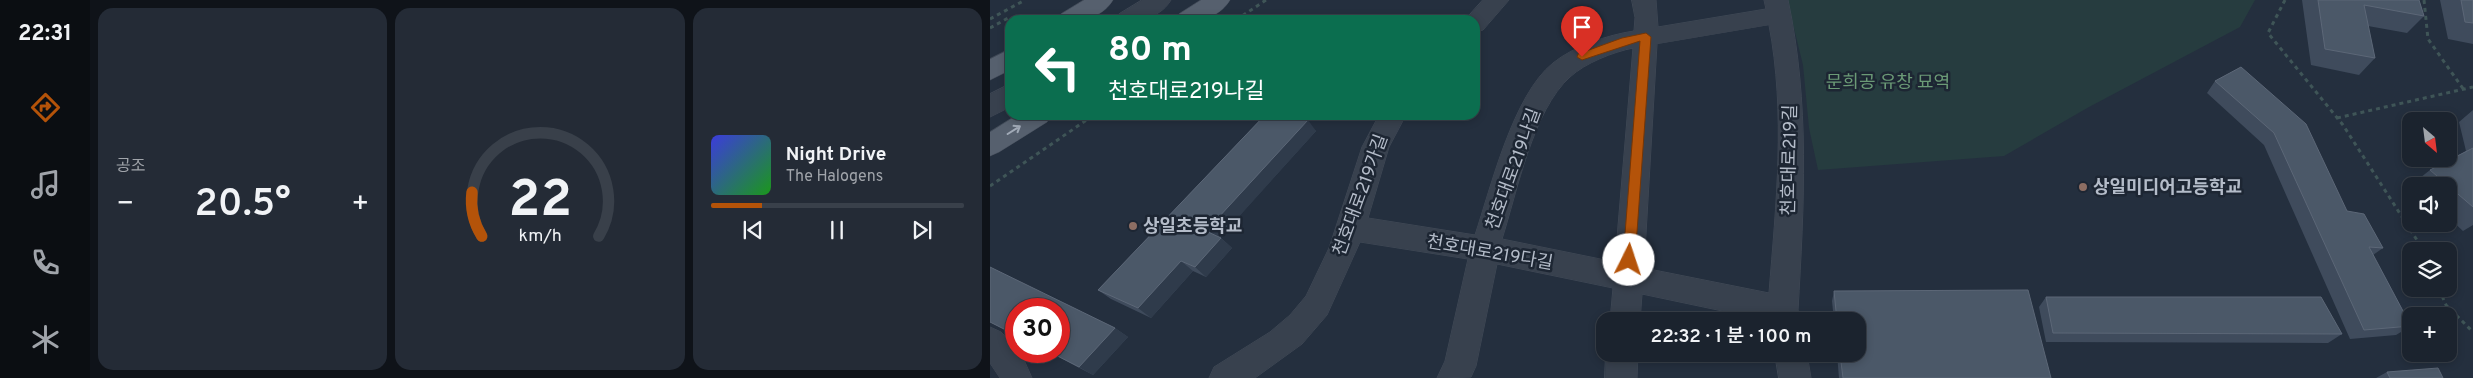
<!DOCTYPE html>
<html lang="ko">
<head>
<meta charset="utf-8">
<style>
  body { margin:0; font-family:Overpass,"Noto Sans KR",sans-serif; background:#242b36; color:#f1f3f6; height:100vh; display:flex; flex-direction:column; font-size:19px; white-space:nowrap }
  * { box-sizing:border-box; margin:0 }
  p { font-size:16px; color:#a0a4aa }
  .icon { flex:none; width:28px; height:28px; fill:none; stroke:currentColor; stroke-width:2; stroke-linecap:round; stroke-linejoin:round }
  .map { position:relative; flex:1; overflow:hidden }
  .sheet { display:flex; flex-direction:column; gap:8px; padding:8px; background:#0f1319; width:900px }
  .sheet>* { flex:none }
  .hud { position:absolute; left:15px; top:15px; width:475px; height:105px; border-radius:15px; box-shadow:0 2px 8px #0003,0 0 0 1px #39404a; background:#0b6e4f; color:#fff; overflow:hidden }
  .needle { width:32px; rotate:152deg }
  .tools { position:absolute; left:1412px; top:112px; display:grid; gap:10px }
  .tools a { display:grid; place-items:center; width:55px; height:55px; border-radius:10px; background:#1b232e; box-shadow:0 2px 8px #0003,0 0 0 1px #39404a; font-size:25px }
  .speed { position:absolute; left:15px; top:298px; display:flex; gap:10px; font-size:25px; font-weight:700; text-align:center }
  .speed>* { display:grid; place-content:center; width:65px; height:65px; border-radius:50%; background:#1b232e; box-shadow:0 2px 8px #0003,0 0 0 1px #39404a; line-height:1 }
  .speed .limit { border:8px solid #d22; background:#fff; color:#111 }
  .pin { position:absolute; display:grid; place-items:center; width:42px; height:42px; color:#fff; margin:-51px -21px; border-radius:50% 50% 50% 0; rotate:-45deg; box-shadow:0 0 5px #0007 }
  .pin .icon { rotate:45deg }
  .me { position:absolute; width:55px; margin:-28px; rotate:4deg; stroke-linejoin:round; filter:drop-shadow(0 0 4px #0008) }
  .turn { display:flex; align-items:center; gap:18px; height:105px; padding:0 20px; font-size:22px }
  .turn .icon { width:65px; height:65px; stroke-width:2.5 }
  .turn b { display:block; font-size:35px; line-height:42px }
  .big { font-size:38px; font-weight:600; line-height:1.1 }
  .sheet .card { flex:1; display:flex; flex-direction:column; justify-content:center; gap:8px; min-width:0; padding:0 18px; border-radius:15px; background:#242b36 }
  .sheet .dial { align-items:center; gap:0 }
  .dial svg { height:130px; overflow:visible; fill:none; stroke:#39404a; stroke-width:7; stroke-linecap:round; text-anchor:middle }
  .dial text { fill:#f1f3f6; stroke:none }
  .song { display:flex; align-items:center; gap:15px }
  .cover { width:60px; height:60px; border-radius:8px; background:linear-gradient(135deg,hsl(240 70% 55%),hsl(120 70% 35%)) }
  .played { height:5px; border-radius:2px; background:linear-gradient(90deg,#b45309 20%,#39404a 20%) }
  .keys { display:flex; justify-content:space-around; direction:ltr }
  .heat { display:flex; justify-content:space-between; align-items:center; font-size:28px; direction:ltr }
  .sheet .tiles { flex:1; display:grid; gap:8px; grid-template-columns:repeat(3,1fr) }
  .trip { position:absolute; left:606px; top:312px; width:270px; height:50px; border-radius:15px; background:#1b232e; box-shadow:0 2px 8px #0003,0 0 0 1px #39404a; font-weight:600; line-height:50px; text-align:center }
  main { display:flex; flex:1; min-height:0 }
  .dock { display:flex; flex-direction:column; width:90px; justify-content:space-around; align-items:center; background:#0b0e12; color:#a0a4aa }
  .dock .icon { width:35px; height:35px }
  .dock .selected { color:#b45309 }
  .dock b { font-size:22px; color:#f1f3f6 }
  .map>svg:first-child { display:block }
  .green { fill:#263c3f }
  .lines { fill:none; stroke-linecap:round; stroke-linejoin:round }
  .minor-casing { stroke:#414a57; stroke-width:1 }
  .major-casing { stroke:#414a57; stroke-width:1 }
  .path { stroke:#3f5557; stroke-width:3; stroke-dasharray:4 4; stroke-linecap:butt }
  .minor { fill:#38414e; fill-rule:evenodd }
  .major { fill:#56606e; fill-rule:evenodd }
  .wall { fill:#3f4b5c }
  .shaded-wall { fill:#2f3b4b }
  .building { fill:#4b5868; stroke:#5c6777 }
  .oneway { stroke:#a1aab7 }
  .route { fill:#b45309; stroke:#753606 }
  .education-dot { fill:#8d6e63; stroke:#1d2633; stroke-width:2 }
  .labels { text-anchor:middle; stroke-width:5; stroke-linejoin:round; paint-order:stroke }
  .park-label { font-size:18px; fill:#6b9a76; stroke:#1d2633 }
  .street-label { font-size:18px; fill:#b4bcc9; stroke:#1d2633 }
  .poi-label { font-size:18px; font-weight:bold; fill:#b4bcc9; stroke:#1d2633; text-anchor:start }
</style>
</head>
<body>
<main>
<nav class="dock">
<b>22:31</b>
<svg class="icon selected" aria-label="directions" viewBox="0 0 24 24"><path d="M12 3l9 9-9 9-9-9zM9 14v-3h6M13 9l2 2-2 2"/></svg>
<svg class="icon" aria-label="music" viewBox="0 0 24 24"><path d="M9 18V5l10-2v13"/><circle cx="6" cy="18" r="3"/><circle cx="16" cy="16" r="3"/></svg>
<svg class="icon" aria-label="phone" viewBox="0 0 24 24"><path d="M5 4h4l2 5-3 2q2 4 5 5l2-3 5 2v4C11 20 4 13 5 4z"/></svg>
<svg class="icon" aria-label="climate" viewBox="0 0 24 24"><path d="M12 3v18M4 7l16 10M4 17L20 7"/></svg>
</nav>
<section class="sheet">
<div class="tiles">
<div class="card"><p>공조</p>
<div class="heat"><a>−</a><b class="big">20.5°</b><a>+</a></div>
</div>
<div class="card dial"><svg viewBox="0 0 100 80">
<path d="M14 69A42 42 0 1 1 86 69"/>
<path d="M14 69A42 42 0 0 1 8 42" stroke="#b45309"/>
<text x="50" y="56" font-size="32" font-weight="700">22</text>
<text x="50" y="72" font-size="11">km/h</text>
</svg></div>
<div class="card">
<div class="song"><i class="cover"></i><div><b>Night Drive</b><p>The Halogens</p></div></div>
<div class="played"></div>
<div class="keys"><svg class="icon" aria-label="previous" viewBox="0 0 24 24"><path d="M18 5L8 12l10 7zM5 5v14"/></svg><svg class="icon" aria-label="pause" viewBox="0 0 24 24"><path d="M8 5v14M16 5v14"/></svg><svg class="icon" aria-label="next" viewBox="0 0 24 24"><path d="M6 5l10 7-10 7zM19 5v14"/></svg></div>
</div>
</div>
</section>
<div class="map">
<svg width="1483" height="378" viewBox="0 0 1483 378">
  <rect width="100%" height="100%" fill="#242f3e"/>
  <path class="green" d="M797 0H1265L1250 27 1099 107 1014 156 828 170 819 128 813 65Z"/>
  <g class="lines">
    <defs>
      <path id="minor" d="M152 0H181C168 21 146 20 125 20L129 14Z
        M493 0H519L493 30 485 32V20H475Z
        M642 0H666L668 27 776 9 774 0H798C820 103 814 205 808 310L810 321H780L652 294 650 321H620L623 288 507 264 486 366 481 377 447 378 455 361 478 259 370 242 337 315 312 344 265 378H219L224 367 280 332 300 315 316 296 339 248 372 147 389 115H416L399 147 378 218 485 235C501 187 523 95 563 63 584 46 618 35 644 31L645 18ZM779 25C796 113 786 205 779 293L654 268 667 44ZM643 48 625 262 512 239C527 192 543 110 580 77 595 63 623 52 643 48Z
        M20 84V107L0 117V94Z
        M0 327 11 332 26 347V351H30L42 378H10L0 363Z
        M616 354H648L647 378H615Z
        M785 354H817L821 378H789Z"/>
      <path id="major" d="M94 0H123C110 21 88 20 67 20L71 14Z
        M211 0H240C227 21 206 20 185 20L189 14Z
        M20 49V70L0 80V59Z
        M27 115H61L57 122 9 152 0 156V132Z"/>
    </defs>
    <use href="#minor" class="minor-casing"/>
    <use href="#major" class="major-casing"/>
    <path class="path" d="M1295 0 1278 33 1353 125 1434 251
      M1434 0 1438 39 1474 90
      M0 19 35 0
      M246 20 276 0
      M0 28 20 17 24 20
      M1347 118 1483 87
      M0 186 104 115
      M1449 289 1456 305 1483 332"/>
    <use href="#minor" class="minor"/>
    <use href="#major" class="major"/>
  </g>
  <path class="wall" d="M1312 0H1429L1434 16 1417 33 1378 26 1385 58 1369 75 1321 65Z
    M1450 0H1483V44L1458 39Z
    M1251 67 1357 211 1393 248 1383 255 1421 326 1406 335 1360 339 1274 145 1217 93 1225 81Z
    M1483 110V225L1473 231 1459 218V186H1422L1421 185 1440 170 1476 151 1469 122Z
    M275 115H310L309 116 326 131 230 237 242 248 216 277 203 271 161 318 121 299 108 290Z
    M0 267 125 328 138 337 103 375 57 351H69L26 309V336L0 322Z
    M844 291 1061 378H849L847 354H868V321H844L842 301Z
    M1056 297 1352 334 1338 343 1056 342 1049 307Z
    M1397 372 1453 378H1386Z"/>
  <path class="shaded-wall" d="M318 120 326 131 227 241 216 231Z
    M231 238 242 248 216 277 205 267Z
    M191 261 203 271 161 318 148 308Z
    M125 328 138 337 103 375 89 367Z"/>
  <path class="building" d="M1328 0H1429L1434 16 1374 5 1385 58 1335 49Z
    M1471 0H1483V23L1475 22Z
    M1251 67 1316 124 1357 211 1374 214 1393 248 1379 247 1421 326 1374 330 1284 133 1225 81Z
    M275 115H306L318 120 216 231 231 238 205 267 191 261 148 308 108 290Z
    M1483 148V207L1440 170Z
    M0 267 125 328 89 367 58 351H69V309H26V335L0 322Z
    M1038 290 1061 378H853L850 354H868V321H847L844 291Z
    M1056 297H1331L1352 334 1063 333Z
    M1448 368 1453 378H1400L1397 372Z"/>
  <defs><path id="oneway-shaft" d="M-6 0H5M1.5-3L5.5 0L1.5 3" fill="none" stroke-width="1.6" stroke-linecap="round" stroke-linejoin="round" transform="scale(1.25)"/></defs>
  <use class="oneway" href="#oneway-shaft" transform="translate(24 130) rotate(-32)"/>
  <path class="route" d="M656 33 661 37 645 260 639 266 633 260 650 41 592 60 587 57 588 54 632 38Z"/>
  <g class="education-dot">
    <circle cx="1093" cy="187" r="5"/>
    <circle cx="143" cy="226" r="5"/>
  </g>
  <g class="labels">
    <g class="park-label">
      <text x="898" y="88">문희공 유창 묘역</text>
    </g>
    <g class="street-label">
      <text transform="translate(799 160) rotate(-89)" y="6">천호대로219길</text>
      <text transform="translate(523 169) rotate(-70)" y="6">천호대로219나길</text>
      <text transform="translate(370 195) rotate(-70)" y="6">천호대로219가길</text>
      <text transform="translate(500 252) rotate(10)" y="6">천호대로219다길</text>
    </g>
    <g class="poi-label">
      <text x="1103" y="193">상일미디어고등학교</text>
      <text x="153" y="232">상일초등학교</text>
    </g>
  </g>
</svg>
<div class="tools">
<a><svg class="needle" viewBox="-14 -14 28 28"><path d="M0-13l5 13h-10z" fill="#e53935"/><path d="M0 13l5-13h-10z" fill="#a0a4aa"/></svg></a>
<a><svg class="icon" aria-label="sound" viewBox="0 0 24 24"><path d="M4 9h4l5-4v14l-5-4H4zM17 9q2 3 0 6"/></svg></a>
<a><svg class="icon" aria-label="layers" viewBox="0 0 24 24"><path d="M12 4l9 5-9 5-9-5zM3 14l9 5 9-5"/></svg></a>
<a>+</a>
</div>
<div class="speed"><div class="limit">30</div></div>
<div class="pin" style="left:592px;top:57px;background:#d93025"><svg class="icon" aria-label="arrive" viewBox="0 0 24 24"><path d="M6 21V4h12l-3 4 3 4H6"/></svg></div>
<svg class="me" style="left:639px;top:260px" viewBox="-20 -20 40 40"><circle r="19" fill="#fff"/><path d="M0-13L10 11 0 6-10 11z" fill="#b45309"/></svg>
<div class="trip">22:32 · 1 분 · 100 m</div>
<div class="hud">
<div class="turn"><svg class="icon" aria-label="left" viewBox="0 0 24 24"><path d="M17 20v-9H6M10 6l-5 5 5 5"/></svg><div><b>80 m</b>천호대로219나길</div></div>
</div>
</div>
</main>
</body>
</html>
